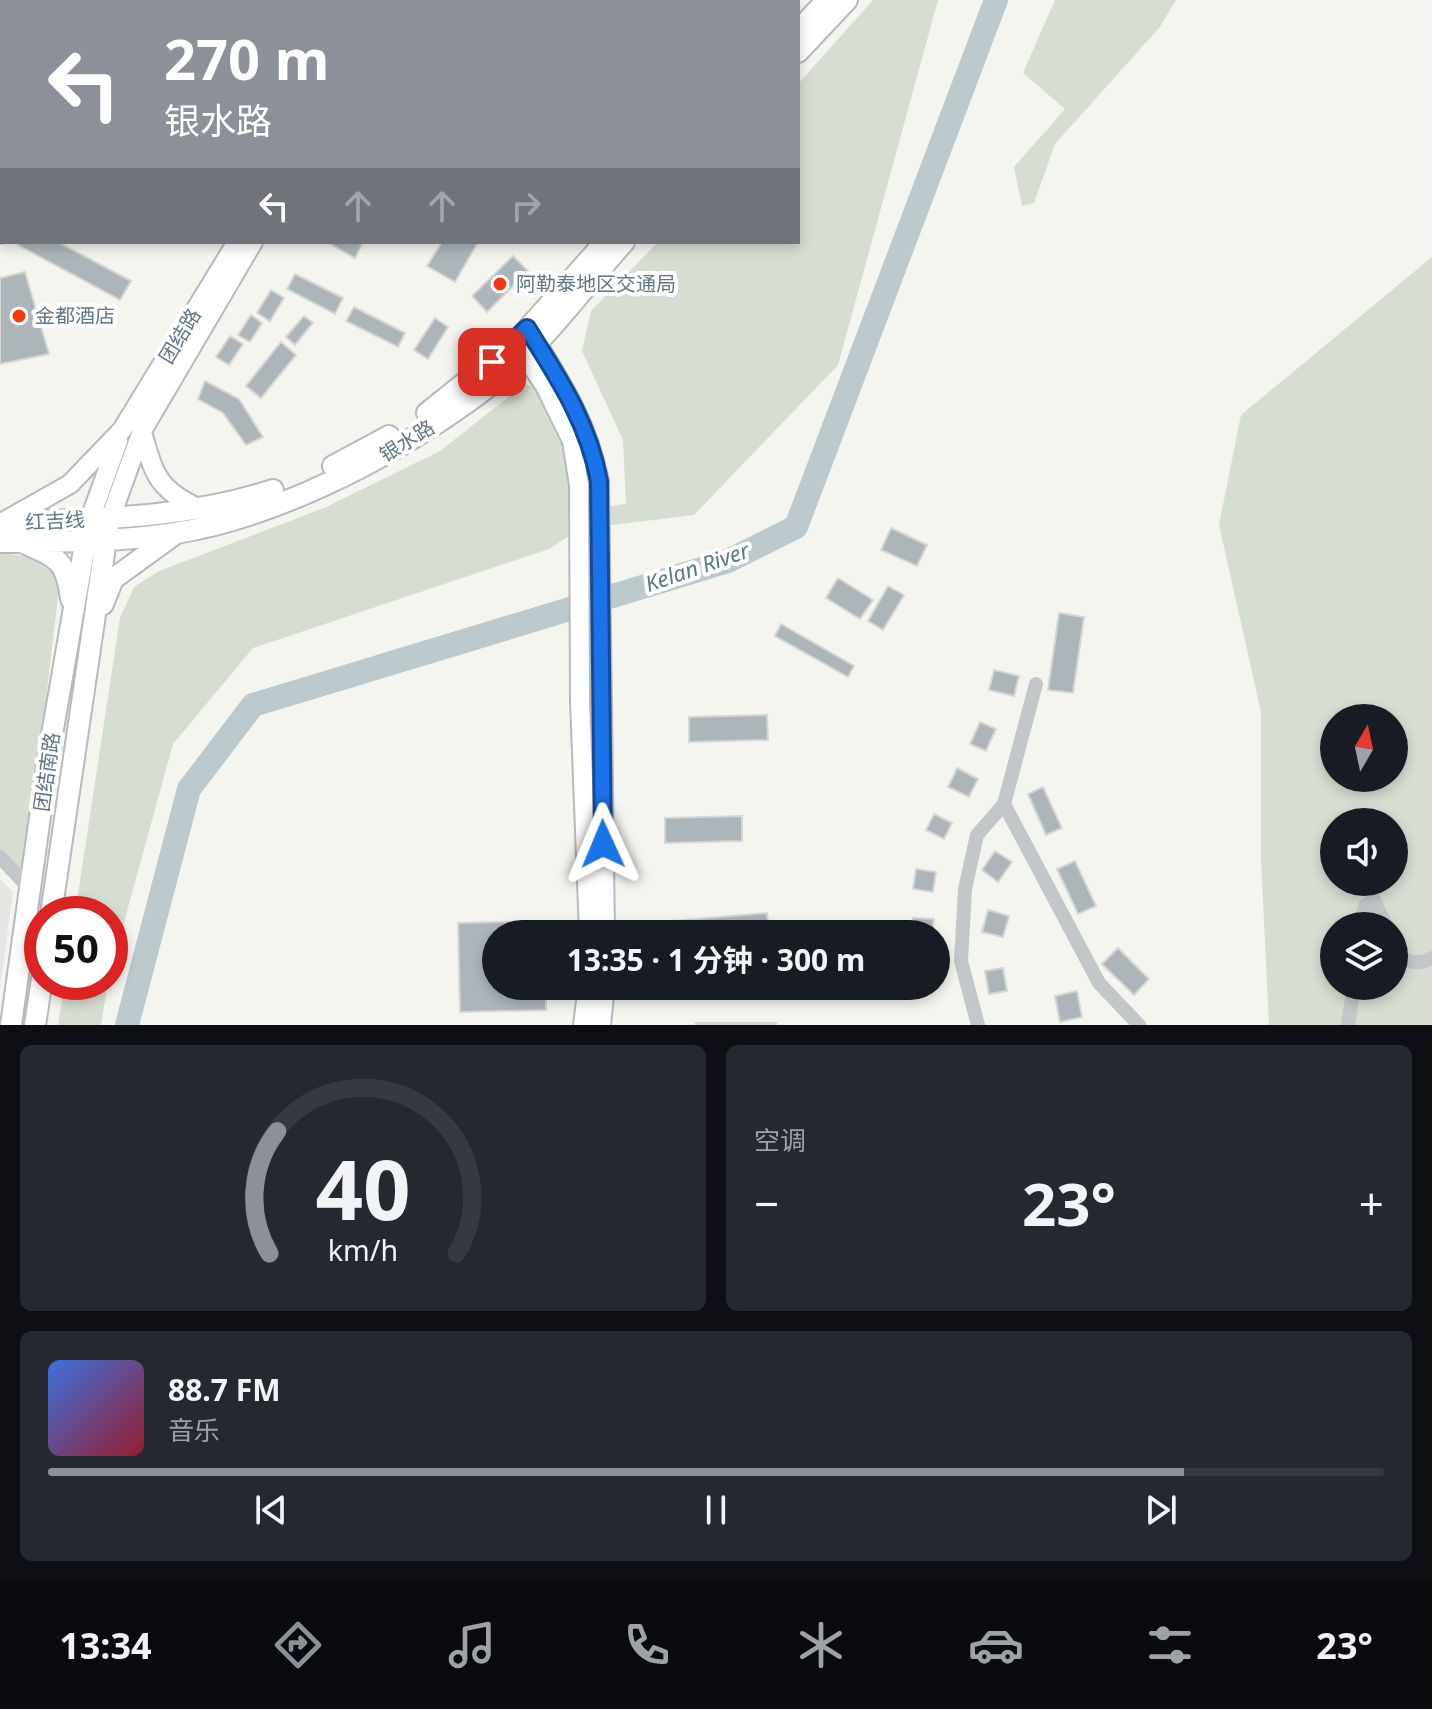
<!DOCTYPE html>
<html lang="zh">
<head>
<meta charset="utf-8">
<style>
  body { margin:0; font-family:"Noto Sans","Noto Sans SC",sans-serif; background:#242831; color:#f1f3f6; height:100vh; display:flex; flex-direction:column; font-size:30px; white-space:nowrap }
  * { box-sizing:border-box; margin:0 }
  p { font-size:26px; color:#9ea1a6 }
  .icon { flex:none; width:44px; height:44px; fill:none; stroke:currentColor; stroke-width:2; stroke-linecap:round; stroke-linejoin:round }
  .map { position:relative; height:1025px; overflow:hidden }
  .side { display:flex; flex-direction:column; gap:20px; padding:20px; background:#0d0f14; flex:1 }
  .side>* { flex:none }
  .hud { position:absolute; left:0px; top:0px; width:800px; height:244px; box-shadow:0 4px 12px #0003; background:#8c9099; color:#fff; overflow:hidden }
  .needle { width:52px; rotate:9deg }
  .tools { position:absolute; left:1320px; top:704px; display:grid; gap:16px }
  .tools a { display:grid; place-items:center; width:88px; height:88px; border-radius:50%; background:#171b24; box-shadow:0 4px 12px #0003; font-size:40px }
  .speed { position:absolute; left:24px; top:896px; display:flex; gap:16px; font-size:40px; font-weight:700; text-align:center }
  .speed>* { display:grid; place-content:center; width:104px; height:104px; border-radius:50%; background:#171b24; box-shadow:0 4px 12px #0003; line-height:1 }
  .speed .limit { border:12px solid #d22; background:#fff; color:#111 }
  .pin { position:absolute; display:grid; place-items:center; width:68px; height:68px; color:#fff; margin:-34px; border-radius:16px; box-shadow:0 4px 12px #0006 }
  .me { position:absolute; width:88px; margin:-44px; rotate:359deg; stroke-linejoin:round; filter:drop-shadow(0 0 6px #0008) }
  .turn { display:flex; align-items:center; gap:28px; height:168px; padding:0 32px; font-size:36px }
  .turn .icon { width:104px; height:104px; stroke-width:2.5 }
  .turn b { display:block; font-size:56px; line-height:68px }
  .lanes { display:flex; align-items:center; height:76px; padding:0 32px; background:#0003; justify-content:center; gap:40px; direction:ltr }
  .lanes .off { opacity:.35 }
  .big { font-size:60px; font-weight:700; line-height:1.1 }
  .side .widget { flex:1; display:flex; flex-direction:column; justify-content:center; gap:12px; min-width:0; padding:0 28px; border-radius:12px; background:#242831 }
  .side .dial { align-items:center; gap:0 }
  .dial svg { height:208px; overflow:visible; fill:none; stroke:#363941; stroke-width:7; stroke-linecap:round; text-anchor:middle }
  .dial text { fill:#f1f3f6; stroke:none }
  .song { display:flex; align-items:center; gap:24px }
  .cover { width:96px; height:96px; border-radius:12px; background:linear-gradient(135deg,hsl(220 70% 55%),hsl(350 70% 35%)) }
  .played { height:8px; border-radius:4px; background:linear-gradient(90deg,#8c9099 85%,#363941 85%) }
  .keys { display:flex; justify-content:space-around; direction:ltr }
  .heat { display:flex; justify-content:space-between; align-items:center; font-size:44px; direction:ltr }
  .side .tiles { flex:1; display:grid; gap:20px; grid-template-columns:1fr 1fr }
  .widget:last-child { grid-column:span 2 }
  .trip { position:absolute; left:482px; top:920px; width:468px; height:80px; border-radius:40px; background:#171b24; box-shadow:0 4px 12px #0003; font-weight:700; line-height:80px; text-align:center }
  .menu { display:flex; height:128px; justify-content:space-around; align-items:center; background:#090b0e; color:#9ea1a6 }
  .menu .icon { width:56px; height:56px }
  .menu .on { color:#8c9099 }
  .menu b { font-size:36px; color:#f1f3f6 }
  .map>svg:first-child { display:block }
  .built { fill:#e6e6e4 }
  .green { fill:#d6ddd1; fill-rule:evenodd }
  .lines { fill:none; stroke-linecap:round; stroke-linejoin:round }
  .river { stroke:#bccace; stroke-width:24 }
  .building { fill:#acb6ba; stroke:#d6d6d3; stroke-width:2 }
  .major-casing { stroke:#b5babd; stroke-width:22 }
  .highway-casing { stroke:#b6babd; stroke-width:24 }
  .minor { stroke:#c2c7ca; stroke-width:14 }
  .major { stroke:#fff; stroke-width:18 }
  .highway { stroke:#fff; stroke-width:20 }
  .route-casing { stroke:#114b97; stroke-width:20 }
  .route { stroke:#1a73e8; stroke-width:14 }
  .poi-dot { fill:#f43911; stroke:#fff; stroke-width:3 }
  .labels { text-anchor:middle; stroke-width:8; stroke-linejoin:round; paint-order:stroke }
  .poi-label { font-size:20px; fill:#617785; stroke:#fff; text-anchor:start }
  .street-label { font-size:20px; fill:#617785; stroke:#fff }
  .water-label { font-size:22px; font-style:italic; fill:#5c7a83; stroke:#fff }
</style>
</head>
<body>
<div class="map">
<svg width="1432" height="1025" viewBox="0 0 1432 1025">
  <rect width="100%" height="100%" fill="#f5f5f0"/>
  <path class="built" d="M0 879 13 892 0 989Z"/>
  <path class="green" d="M873 0H938L838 365 694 515 580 529 549 549 253 648 173 744 110 973V914H75L120 618 134 587 159 571 324 508 440 451 525 384 537 388 565 447 574 511 626 504 623 440 582 351 591 311 658 242H798V84Z
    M1055 0H1176L1160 27 1055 144 1034 203 1022 206 1014 167 1065 109 1023 73Z
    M1432 257V1025H1269L1261 859V712L1219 525 1241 415ZM1334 718H1394V778H1334ZM1334 822H1394V882H1334ZM1334 926H1394V986H1334Z
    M0 553 41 558 61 572 26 868 15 870 0 854Z
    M65 982H108L101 1025H58Z"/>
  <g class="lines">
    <path class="river" d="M127 1025 189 789 253 705 728 561 796 527 996 0"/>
  </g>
  <path class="building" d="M19 242H58L131 281 120 300 18 245Z
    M327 242H363L355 258Z
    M442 242H478L455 282 427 266Z
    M513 256 528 271 487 312 472 296Z
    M25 272 49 354 0 364V278Z
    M295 274 343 298 335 314 287 289Z
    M271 290 284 298 270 321 257 313Z
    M354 307 405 333 398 347 346 321Z
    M251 315 262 323 250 342 238 335Z
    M304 316 313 323 295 345 286 337Z
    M435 318 448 327 428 359 414 350Z
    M230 336 243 344 229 365 216 357Z
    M281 342 296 355 261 398 246 386Z
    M205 381 239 399 263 437 246 445 223 413 198 399Z
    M891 528 927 545 917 566 881 550Z
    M838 578 873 600 860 619 826 598Z
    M888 586 904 595 883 630 868 621Z
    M1059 613 1084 617 1073 693 1048 690Z
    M781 624 854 666 848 677 775 636Z
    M994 670 1019 676 1014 696 989 690Z
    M767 715 768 740 689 742V717Z
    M980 722 996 729 986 751 970 744Z
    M957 768 978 779 969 797 948 787Z
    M1043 787 1062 828 1046 835 1028 794Z
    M934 814 952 823 944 839 926 830Z
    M742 816V841L665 843V818Z
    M995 851 1012 862 998 882 982 870Z
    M1075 861 1096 906 1078 914 1057 869Z
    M916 869 936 872 933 892 913 889Z
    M988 910 1009 916 1003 937 982 932Z
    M767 913 769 934H676L675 921Z
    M913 918 934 919 932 934H912Z
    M544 921V934H496V986H546V1010L460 1012 458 923Z
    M1118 948 1149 979 1134 995 1102 964Z
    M1003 968 1007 991 989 994 985 971Z
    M1077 991 1082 1017 1060 1022 1055 996Z
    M696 1023H776V1025H696Z"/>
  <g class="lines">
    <defs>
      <path id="major" d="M365 2 366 0
        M379 2 380 0
        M531 334C562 384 587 422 599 481L605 934
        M517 344 545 386 572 441 579 485 580 701 589 934
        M142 432C154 474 157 489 198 508
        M90 519 118 441
        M110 519 142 431 253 242
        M3 522 70 484 122 430 237 242
        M583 1025 588 986
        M601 1025 605 986"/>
      <path id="highway" d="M798 31 827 0
        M798 52 847 0
        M427 413 516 342 605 242
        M333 466 389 436
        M0 523C92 519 186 519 273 490
        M0 542C57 542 119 542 176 533 289 515 441 434 524 356 558 324 592 277 624 242
        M24 543C58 558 66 560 71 599
        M103 604 113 579 175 534
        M51 914 108 526
        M11 1025 49 752 88 527
        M35 1025 42 979"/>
    </defs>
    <use href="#major" class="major-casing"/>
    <use href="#highway" class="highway-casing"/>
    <path class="minor" d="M0 52 2 53
      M0 238 2 235
      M1036 684 1004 804 1099 983 1139 1025
      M0 857 30 889
      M1360 926 1365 906 1374 900 1386 926
      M1394 946C1402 963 1416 966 1432 958
      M978 1025 961 961 965 889 977 835 1004 804
      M1348 1025 1354 986"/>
    <use href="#major" class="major"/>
    <use href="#highway" class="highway"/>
  </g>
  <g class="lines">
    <defs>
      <path id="route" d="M492 362 527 328C559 379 588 422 599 481L603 844"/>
    </defs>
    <use href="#route" class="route-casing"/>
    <use href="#route" class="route"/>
  </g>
  <g class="poi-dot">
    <circle cx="500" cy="284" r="8"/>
    <circle cx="19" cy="316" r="8"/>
  </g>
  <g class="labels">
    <g class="poi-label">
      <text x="516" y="291">阿勒泰地区交通局</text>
      <text x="35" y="323">金都酒店</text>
    </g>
    <g class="street-label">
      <text transform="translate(180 336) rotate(-59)" y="7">团结路</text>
      <text transform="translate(407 441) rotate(-32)" y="7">银水路</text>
      <text transform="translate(55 521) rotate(-3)" y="7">红吉线</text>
      <text transform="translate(47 772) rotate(-82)" y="7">团结南路</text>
    </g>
    <g class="water-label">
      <text transform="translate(697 567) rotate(-19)" y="8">Kelan River</text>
    </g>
  </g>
</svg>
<div class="tools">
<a><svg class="needle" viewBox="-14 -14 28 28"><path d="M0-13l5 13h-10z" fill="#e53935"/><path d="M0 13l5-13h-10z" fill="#9ea1a6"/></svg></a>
<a><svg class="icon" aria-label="sound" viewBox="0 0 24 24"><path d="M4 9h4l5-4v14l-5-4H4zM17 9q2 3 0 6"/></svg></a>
<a><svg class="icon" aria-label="layers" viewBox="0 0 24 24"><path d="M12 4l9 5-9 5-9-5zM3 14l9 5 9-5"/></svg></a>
</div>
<div class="speed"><div class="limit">50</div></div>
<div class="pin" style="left:492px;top:362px;background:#d93025"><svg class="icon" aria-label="arrive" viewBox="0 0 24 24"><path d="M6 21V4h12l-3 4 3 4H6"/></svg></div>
<svg class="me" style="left:603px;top:844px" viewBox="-20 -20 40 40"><path d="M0-17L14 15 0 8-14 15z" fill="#1a73e8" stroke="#fff" stroke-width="4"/></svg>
<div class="trip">13:35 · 1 分钟 · 300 m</div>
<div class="hud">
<div class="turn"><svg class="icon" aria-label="left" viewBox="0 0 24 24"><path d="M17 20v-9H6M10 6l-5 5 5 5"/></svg><div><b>270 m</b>银水路</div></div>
<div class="lanes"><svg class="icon" aria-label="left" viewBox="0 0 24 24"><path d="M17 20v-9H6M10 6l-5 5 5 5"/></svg><svg class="icon off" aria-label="ahead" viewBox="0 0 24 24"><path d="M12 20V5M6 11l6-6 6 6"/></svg><svg class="icon off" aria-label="ahead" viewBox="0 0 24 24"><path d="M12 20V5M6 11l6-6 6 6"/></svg><svg class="icon off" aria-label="right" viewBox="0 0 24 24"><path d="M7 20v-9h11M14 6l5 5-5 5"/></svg></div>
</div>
</div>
<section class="side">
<div class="tiles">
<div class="widget dial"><svg viewBox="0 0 100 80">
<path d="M14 69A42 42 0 1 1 86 69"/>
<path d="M14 69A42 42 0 0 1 17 22" stroke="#8c9099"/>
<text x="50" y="56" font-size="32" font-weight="700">40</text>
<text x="50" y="72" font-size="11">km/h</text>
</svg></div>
<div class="widget"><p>空调</p>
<div class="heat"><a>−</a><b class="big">23°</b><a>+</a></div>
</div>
<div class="widget">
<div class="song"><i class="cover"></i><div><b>88.7 FM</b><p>音乐</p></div></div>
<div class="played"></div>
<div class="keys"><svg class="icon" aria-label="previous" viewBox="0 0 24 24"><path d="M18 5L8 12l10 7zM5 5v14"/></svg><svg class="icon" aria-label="pause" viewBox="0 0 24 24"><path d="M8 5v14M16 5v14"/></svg><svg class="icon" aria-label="next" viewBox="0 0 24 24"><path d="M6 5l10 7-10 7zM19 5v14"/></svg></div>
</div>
</div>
</section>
<nav class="menu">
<b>13:34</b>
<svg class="icon on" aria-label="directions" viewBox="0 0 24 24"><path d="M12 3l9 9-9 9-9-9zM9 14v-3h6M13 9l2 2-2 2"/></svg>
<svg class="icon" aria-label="music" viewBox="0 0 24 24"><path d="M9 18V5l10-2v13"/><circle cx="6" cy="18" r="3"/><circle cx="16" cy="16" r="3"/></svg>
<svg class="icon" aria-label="phone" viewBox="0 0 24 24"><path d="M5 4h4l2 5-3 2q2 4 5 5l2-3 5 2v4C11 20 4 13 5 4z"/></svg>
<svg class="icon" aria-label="climate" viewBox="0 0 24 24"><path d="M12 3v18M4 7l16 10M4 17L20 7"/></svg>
<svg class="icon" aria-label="car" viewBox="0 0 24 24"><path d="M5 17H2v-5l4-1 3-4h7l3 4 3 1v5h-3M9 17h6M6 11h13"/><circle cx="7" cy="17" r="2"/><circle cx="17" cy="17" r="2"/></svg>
<svg class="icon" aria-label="filters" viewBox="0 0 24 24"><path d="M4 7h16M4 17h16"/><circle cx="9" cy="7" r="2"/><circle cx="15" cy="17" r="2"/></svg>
<b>23°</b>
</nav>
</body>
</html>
